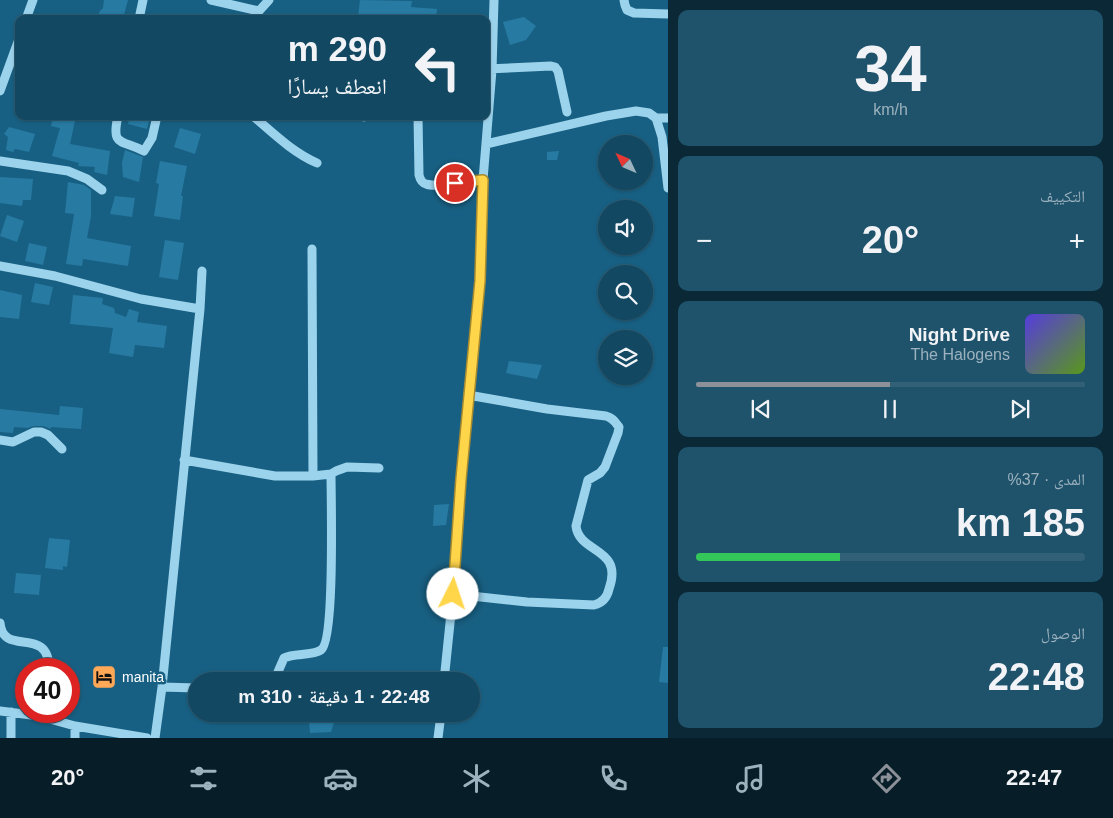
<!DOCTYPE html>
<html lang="ar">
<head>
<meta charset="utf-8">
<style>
  body { margin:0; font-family:Helvetica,"Noto Naskh Arabic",sans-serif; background:#1f526b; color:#f1f3f6; direction:rtl; height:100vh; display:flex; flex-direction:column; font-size:19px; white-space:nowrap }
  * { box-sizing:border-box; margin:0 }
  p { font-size:16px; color:#9cb2be }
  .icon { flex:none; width:28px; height:28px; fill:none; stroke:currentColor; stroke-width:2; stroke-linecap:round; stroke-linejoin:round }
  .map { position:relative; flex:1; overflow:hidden; direction:ltr }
  .side { display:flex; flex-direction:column; gap:10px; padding:10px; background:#0a2836; width:445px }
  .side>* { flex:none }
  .guide { position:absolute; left:15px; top:15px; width:475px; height:105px; border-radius:10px; box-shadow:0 1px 4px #0004,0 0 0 1px #316077; direction:rtl; background:#124862; color:#f1f3f6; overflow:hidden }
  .needle { width:32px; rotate:314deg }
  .fabs { position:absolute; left:598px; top:135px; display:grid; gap:10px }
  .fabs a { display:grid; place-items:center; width:55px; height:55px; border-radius:50%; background:#124862; box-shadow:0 1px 4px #0004,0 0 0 1px #316077; font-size:25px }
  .speed { position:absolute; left:15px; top:658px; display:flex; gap:10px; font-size:25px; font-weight:700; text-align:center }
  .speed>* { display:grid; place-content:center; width:65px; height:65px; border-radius:50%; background:#124862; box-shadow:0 1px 4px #0004,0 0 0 1px #316077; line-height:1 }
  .speed .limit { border:8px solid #d22; background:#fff; color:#111 }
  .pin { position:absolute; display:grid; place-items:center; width:42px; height:42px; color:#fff; margin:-21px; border:2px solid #fff; border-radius:50%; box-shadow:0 1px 5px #0007 }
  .me { position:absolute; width:55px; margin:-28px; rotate:4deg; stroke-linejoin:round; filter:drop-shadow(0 0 4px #0008) }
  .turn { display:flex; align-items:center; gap:18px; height:105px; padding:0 20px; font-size:22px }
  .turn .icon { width:65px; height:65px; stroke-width:2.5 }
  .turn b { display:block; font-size:35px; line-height:42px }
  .big { font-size:38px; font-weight:600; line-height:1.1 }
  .side .widget { flex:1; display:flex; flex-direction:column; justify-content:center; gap:8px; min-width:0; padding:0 18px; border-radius:10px; background:#1f526b }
  .side .dial { align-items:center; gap:0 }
  .dial b { font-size:65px; line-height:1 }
  .song { display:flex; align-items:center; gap:15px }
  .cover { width:60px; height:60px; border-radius:8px; background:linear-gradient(135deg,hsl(250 70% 55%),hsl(90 70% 35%)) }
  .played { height:5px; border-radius:2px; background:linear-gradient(90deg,#8c9099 50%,#316077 50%) }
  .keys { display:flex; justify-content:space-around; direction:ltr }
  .heat { display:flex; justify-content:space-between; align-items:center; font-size:28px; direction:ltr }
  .charge { height:8px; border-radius:4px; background:linear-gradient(90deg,#34c759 37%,#316077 0) }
  .trip { position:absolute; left:188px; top:672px; width:292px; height:50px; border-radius:25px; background:#124862; box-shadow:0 1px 4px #0004,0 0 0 1px #316077; font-weight:600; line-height:50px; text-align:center; direction:rtl }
  .tab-bar { display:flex; height:80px; justify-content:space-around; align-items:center; background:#071d27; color:#9cb2be }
  .tab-bar .icon { width:35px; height:35px }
  .tab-bar .selected { color:#8c9099 }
  .tab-bar b { font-size:22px; color:#f1f3f6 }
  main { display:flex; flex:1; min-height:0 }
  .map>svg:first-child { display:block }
  .building { fill:#277aa2 }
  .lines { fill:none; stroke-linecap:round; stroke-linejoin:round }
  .minor { stroke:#9cd3ec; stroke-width:9 }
  .route-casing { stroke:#a68a30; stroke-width:12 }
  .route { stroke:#ffd54a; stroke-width:9 }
  .labels { text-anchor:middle; stroke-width:5; stroke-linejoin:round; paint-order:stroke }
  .poi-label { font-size:14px; fill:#fff; stroke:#186083; text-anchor:start }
</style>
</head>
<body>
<main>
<section class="side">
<div class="widget dial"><b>34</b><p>km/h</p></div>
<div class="widget"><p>التكييف</p>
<div class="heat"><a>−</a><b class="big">20°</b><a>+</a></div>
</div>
<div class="widget">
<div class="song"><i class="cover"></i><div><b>Night Drive</b><p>The Halogens</p></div></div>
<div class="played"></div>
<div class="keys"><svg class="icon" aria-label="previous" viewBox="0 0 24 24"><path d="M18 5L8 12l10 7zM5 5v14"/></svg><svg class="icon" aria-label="pause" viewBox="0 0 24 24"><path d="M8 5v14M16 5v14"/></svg><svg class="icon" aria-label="next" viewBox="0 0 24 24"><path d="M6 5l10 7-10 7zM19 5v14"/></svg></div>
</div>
<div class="widget"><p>المدى · 37%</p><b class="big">185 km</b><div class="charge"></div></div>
<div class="widget"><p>الوصول</p><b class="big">22:48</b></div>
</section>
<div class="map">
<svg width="668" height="738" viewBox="0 0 668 738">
  <rect width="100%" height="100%" fill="#186083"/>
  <path class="building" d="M104 0H128L123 19H98L99 12 103 8Z
    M360 0 412 1 411 7 437 9 436 19H367V17H358Z
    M524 17 536 26 526 40 510 45 503 22Z
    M53 116H76L70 144 110 151 107 175 94 172 95 167 78 166 79 163 52 156 60 128 51 126Z
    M130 116H150L147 129 128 124Z
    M9 127 35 134 29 152 15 149 13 152 6 150 8 137 4 134Z
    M180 128 201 134 195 154 174 147Z
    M125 150 143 157 139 182 123 177 122 163Z
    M559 151 557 160H547V152Z
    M160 161 187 166 181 196H183L180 220 154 216 159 184 156 183Z
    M0 177 33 179 31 200H23L22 206 0 203Z
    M68 182 84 185 91 190V216L87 238 131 246 128 266 83 259 82 266 66 264 74 214 65 213Z
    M115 196 135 198 132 217 110 214Z
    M7 215 24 221 17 242 0 236Z
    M165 240 184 243 178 280 159 277Z
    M29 243 47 247 43 265 25 261Z
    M35 283 53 287 49 305 31 302Z
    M0 290 22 295 19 319 0 317Z
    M73 295 103 298 102 304 114 308 115 313 126 317 129 309 139 312 137 322 167 326 164 348 135 345 133 357 109 353 113 328 70 324Z
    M509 361 542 365 537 379 506 373Z
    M60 406 83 408 81 429 51 427V429L43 426H34L27 428 14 427 13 433 0 432V409L59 415Z
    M449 504 446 525 433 526 434 505Z
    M49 538 70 540 67 567 63 566V570L45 568Z
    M16 573 41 575 39 595 14 593Z
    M663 647H668V683L659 682Z
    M335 719 331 732 310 733 309 721Z"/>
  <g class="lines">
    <path class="minor" d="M211 0 259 11
      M624 0 625 5 627 10 634 13 668 14
      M26 19 33 0
      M139 19 143 0
      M256 19 259 11 269 0
      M486 69 551 66 555 67 558 71 567 112
      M0 91 19 39
      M118 116C111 147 121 139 144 151L152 138 157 116
      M253 116C273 133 292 152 317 163
      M418 116 419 175C420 179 422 183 426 184 436 188 471 181 483 180
      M364 117 368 116
      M656 118H668
      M486 144 606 116 636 111 649 113 656 118 662 137 668 188
      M0 161 68 171 87 179 102 190
      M0 266 55 276 141 299 200 309
      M0 440 13 442 34 432H41L48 435 62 449
      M184 460 275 476H313L312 249
      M313 476 331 474 336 471 347 467 379 468
      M453 594 527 602 594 605C602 603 607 598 609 589 624 547 579 554 576 526L588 480 600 473 605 467 618 433 619 427C615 422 613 418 606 416L547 409 468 395
      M0 623C3 658 49 624 49 669
      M274 681 284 658C294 653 312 656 321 650 335 641 331 497 331 474
      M444 681 453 594 468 395 480 281 483 180 492 70 494 0
      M162 687 196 688
      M0 711 39 716 75 726 147 738
      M11 712V738
      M75 738V726
      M155 738 162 687 200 309 202 271
      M438 738 441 714"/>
  </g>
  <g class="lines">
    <defs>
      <path id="route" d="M453 594 461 479 480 281 483 180 455 183"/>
    </defs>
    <use href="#route" class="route-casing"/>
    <use href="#route" class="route"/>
  </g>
  <defs>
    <symbol id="hotel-square" viewBox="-11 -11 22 22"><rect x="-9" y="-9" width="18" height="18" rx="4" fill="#ffa857" stroke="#186083"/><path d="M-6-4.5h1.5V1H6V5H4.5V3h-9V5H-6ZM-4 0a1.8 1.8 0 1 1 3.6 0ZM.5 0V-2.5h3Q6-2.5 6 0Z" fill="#111"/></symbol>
  </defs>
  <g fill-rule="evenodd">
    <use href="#hotel-square" x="90" y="663" width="28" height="28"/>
  </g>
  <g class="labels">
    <g class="poi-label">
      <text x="122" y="682">manita</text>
    </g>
  </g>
</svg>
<div class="fabs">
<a><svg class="needle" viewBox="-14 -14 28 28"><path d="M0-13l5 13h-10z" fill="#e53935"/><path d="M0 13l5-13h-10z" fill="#9cb2be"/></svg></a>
<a><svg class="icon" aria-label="sound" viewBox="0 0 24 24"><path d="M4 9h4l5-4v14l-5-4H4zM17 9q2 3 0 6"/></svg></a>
<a><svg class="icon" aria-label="search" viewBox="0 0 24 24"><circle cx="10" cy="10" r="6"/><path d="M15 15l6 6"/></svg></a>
<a><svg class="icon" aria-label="layers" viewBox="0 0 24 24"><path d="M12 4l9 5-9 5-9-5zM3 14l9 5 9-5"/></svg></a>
</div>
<div class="speed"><div class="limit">40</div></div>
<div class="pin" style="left:455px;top:183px;background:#d93025"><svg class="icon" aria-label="arrive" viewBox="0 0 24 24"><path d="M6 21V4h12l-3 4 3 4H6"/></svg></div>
<svg class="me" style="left:453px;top:594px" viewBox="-20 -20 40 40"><circle r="19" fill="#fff"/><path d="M0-13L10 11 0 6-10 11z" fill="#ffd54a"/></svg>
<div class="trip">22:48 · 1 دقيقة · 310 m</div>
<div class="guide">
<div class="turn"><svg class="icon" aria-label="left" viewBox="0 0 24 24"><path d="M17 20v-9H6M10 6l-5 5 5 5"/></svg><div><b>290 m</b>انعطف يسارًا</div></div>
</div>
</div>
</main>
<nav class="tab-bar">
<b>22:47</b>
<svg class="icon selected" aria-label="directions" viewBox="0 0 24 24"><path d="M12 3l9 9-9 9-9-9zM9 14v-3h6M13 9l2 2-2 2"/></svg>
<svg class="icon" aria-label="music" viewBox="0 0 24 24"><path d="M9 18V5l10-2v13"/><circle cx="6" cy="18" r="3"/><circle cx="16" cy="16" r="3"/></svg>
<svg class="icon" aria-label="phone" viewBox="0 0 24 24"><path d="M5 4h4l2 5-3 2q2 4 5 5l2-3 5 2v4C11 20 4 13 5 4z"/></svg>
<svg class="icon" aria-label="climate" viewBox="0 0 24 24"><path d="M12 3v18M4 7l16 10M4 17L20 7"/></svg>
<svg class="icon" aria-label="car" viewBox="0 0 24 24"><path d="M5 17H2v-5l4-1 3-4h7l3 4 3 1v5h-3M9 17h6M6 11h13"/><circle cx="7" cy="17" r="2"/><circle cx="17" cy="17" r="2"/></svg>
<svg class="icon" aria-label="filters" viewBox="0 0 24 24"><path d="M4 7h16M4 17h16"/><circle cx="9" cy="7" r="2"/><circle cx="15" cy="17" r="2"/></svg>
<b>20°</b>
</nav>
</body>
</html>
